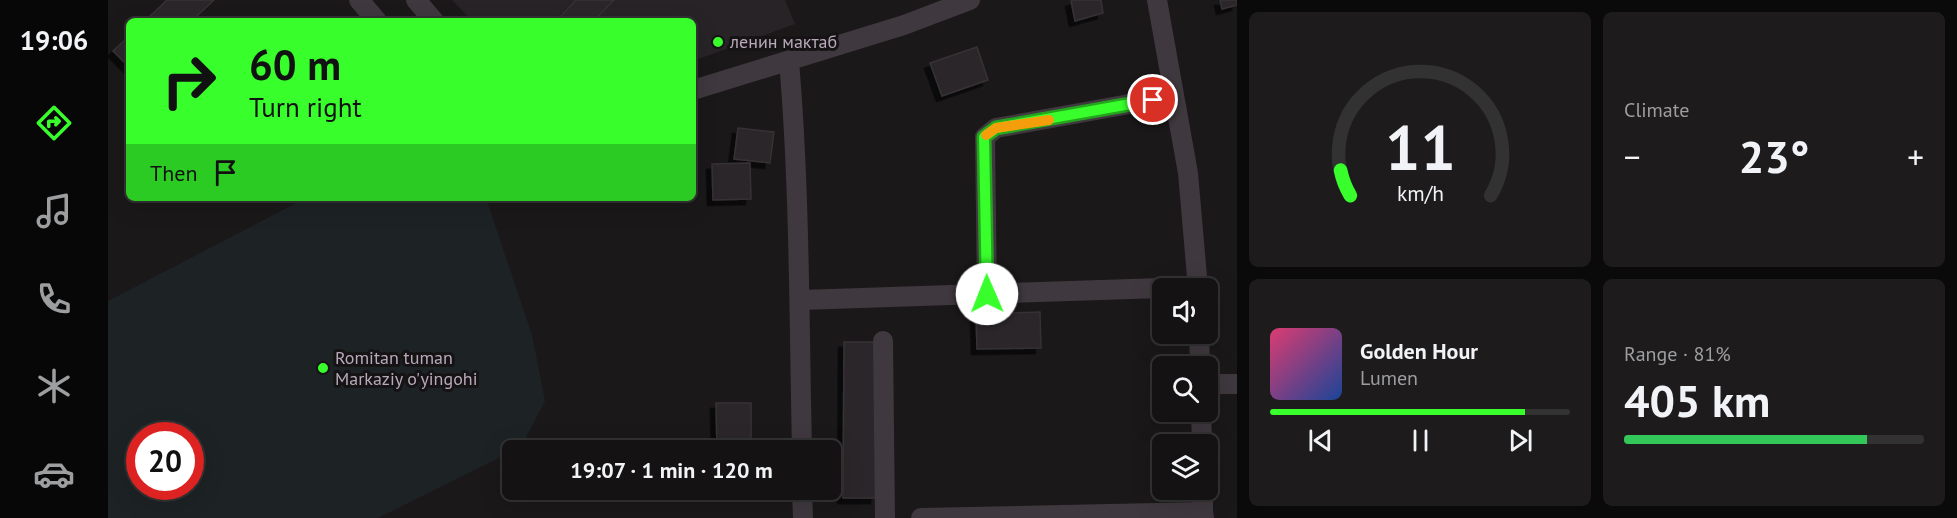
<!DOCTYPE html>
<html lang="en">
<head>
<meta charset="utf-8">
<style>
  body { margin:0; font-family:"PT Sans",sans-serif; background:#1d1b1c; color:#f1f3f6; height:100vh; display:flex; flex-direction:column; font-size:22px; white-space:nowrap }
  * { box-sizing:border-box; margin:0 }
  p { font-size:20px; color:#9d9ea0 }
  .icon { flex:none; width:33px; height:33px; fill:none; stroke:currentColor; stroke-width:2; stroke-linecap:round; stroke-linejoin:round }
  .map { position:relative; flex:1; overflow:hidden }
  .details { display:flex; flex-direction:column; gap:12px; padding:12px; background:#0b0a0a; width:720px }
  .details>* { flex:none }
  .top-card { position:absolute; left:18px; top:18px; width:570px; height:183px; border-radius:9px; box-shadow:0 6px 24px #0002,0 0 0 2px #333233; background:#38fe2c; color:#111; overflow:hidden }
  .tools { position:absolute; left:1044px; top:278px; display:grid; gap:12px }
  .tools a { display:grid; place-items:center; width:66px; height:66px; border-radius:9px; background:#141213; box-shadow:0 6px 24px #0002,0 0 0 2px #333233; font-size:30px }
  .speed { position:absolute; left:18px; top:422px; display:flex; gap:12px; font-size:30px; font-weight:700; text-align:center }
  .speed>* { display:grid; place-content:center; width:78px; height:78px; border-radius:50%; background:#141213; box-shadow:0 6px 24px #0002,0 0 0 2px #333233; line-height:1 }
  .speed .limit { border:9px solid #d22; background:#fff; color:#111 }
  .pin { position:absolute; display:grid; place-items:center; width:51px; height:51px; color:#fff; margin:-26px; border:3px solid #fff; border-radius:50%; box-shadow:0 2px 6px #0007 }
  .me { position:absolute; width:66px; margin:-33px; rotate:359deg; stroke-linejoin:round; filter:drop-shadow(0 0 4px #0008) }
  .turn { display:flex; align-items:center; gap:21px; height:126px; padding:0 24px; font-size:27px }
  .turn .icon { width:78px; height:78px; stroke-width:2.5 }
  .turn b { display:block; font-size:42px; line-height:51px }
  .then { display:flex; align-items:center; height:57px; padding:0 24px; background:#0003; gap:12px; font-size:22px }
  .big { font-size:45px; font-weight:700; line-height:1.1 }
  .details .tile { flex:1; display:flex; flex-direction:column; justify-content:center; gap:9px; min-width:0; padding:0 21px; border-radius:9px; background:#1d1b1c }
  .details .dial { align-items:center; gap:0 }
  .dial svg { height:156px; overflow:visible; fill:none; stroke:#333233; stroke-width:7; stroke-linecap:round; text-anchor:middle }
  .dial text { fill:#f1f3f6; stroke:none }
  .song { display:flex; align-items:center; gap:18px }
  .cover { width:72px; height:72px; border-radius:9px; background:linear-gradient(135deg,hsl(340 70% 55%),hsl(220 70% 35%)) }
  .played { height:6px; border-radius:3px; background:linear-gradient(90deg,#38fe2c 85%,#333233 85%) }
  .keys { display:flex; justify-content:space-around; direction:ltr }
  .heat { display:flex; justify-content:space-between; align-items:center; font-size:33px; direction:ltr }
  .charge { height:9px; border-radius:4px; background:linear-gradient(90deg,#34c759 81%,#333233 0) }
  .details .tiles { flex:1; display:grid; gap:12px; grid-template-columns:repeat(2,1fr) }
  .trip { position:absolute; left:394px; top:440px; width:339px; height:60px; border-radius:9px; background:#141213; box-shadow:0 6px 24px #0002,0 0 0 2px #333233; font-weight:700; line-height:60px; text-align:center }
  main { display:flex; flex:1; min-height:0 }
  .tab-bar { display:flex; flex-direction:column; width:108px; justify-content:space-around; align-items:center; background:#080708; color:#9d9ea0 }
  .tab-bar .icon { width:42px; height:42px }
  .tab-bar .selected { color:#38fe2c }
  .tab-bar b { font-size:27px; color:#f1f3f6 }
  .map>svg:first-child { display:block }
  .built { fill:#272326 }
  .green { fill:#1d2225; fill-rule:evenodd }
  .building { fill:#2b282a; stroke:#363135; stroke-width:1.5; filter:url(#shadow) }
  .lines { fill:none; stroke-linecap:round; stroke-linejoin:round }
  .minor { stroke:#3f383e; stroke-width:20 }
  .route-casing { stroke:#24a51d; stroke-width:15 }
  .route { stroke:#38fe2c; stroke-width:10 }
  .slow { stroke:#f59e0b; stroke-width:10 }
  .poi-dot { fill:#38fe2c; stroke:#151314; stroke-width:2 }
  .labels { text-anchor:middle; stroke-width:6; stroke-linejoin:round; paint-order:stroke }
  .poi-label { font-size:18px; fill:#baa9bb; stroke:#151314; text-anchor:start }
</style>
</head>
<body>
<main>
<nav class="tab-bar">
<b>19:06</b>
<svg class="icon selected" aria-label="directions" viewBox="0 0 24 24"><path d="M12 3l9 9-9 9-9-9zM9 14v-3h6M13 9l2 2-2 2"/></svg>
<svg class="icon" aria-label="music" viewBox="0 0 24 24"><path d="M9 18V5l10-2v13"/><circle cx="6" cy="18" r="3"/><circle cx="16" cy="16" r="3"/></svg>
<svg class="icon" aria-label="phone" viewBox="0 0 24 24"><path d="M5 4h4l2 5-3 2q2 4 5 5l2-3 5 2v4C11 20 4 13 5 4z"/></svg>
<svg class="icon" aria-label="climate" viewBox="0 0 24 24"><path d="M12 3v18M4 7l16 10M4 17L20 7"/></svg>
<svg class="icon" aria-label="car" viewBox="0 0 24 24"><path d="M5 17H2v-5l4-1 3-4h7l3 4 3 1v5h-3M9 17h6M6 11h13"/><circle cx="7" cy="17" r="2"/><circle cx="17" cy="17" r="2"/></svg>
</nav>
<div class="map">
<svg width="1129" height="518" viewBox="0 0 1129 518">
  <defs>
    <filter id="shadow"><feDropShadow dx="-5.5" dy="5.5" stdDeviation="0" flood-color="#0009"/></filter>
  </defs>
  <rect width="100%" height="100%" fill="#1a1819"/>
  <path class="built" d="M344 0H677L687 24 585 61V21H364Z"/>
  <path class="green" d="M198 198H378L424 335 437 401 413 447 270 518H0V301ZM32 435H82V486H32Z"/>
  <path class="building" d="M59 0H106L87 18 89 21H37Z
    M468 0H506L486 21H448Z
    M967 0H993L995 13 967 21 963 1Z
    M1112 0H1129V5L1114 9Z
    M21 36V67L5 51Z
    M869 47 880 80 834 96 822 63Z
    M630 128 666 132 662 163 626 159Z
    M642 163 643 199 605 200 604 164Z
    M932 312 933 348 869 349 868 314Z
    M736 342H769L768 498H735Z
    M608 403H643V450H609Z"/>
  <g class="lines">
    <path class="minor" d="M251 0 269 21
      M308 0 326 21
      M1049 0 1080 173 1090 288
      M681 61C692 190 691 320 694 450
      M585 90 796 25 862 0
      M1056 288 1090 287
      M879 294 877 137 888 128 1066 96
      M693 300 1054 288
      M1091 333 1092 366
      M775 341 777 518
      M1100 384H1129
      M1093 411 1094 444
      M694 489 695 518
      M1095 489V512
      M813 518 1095 512 1096 518"/>
  </g>
  <g class="lines">
    <defs>
      <path id="route" d="M879 294 876 137 888 128 1045 100"/>
    </defs>
    <use href="#route" class="route-casing"/>
    <use href="#route" class="route"/>
    <path class="slow" d="M878 135 888 128 941 120"/>
  </g>
  <g class="poi-dot">
    <circle cx="610" cy="42" r="6"/>
    <circle cx="215" cy="368" r="6"/>
  </g>
  <g class="labels">
    <g class="poi-label">
      <text x="622" y="48">ленин мактаб</text>
      <text x="227" y="364">Romitan tuman<tspan x="227" dy="21">Markaziy o'yingohi</tspan></text>
    </g>
  </g>
</svg>
<div class="tools">
<a><svg class="icon" aria-label="sound" viewBox="0 0 24 24"><path d="M4 9h4l5-4v14l-5-4H4zM17 9q2 3 0 6"/></svg></a>
<a><svg class="icon" aria-label="search" viewBox="0 0 24 24"><circle cx="10" cy="10" r="6"/><path d="M15 15l6 6"/></svg></a>
<a><svg class="icon" aria-label="layers" viewBox="0 0 24 24"><path d="M12 4l9 5-9 5-9-5zM3 14l9 5 9-5"/></svg></a>
</div>
<div class="speed"><div class="limit">20</div></div>
<div class="pin" style="left:1045px;top:100px;background:#d93025"><svg class="icon" aria-label="arrive" viewBox="0 0 24 24"><path d="M6 21V4h12l-3 4 3 4H6"/></svg></div>
<svg class="me" style="left:879px;top:294px" viewBox="-20 -20 40 40"><circle r="19" fill="#fff"/><path d="M0-13L10 11 0 6-10 11z" fill="#38fe2c"/></svg>
<div class="trip">19:07 · 1 min · 120 m</div>
<div class="top-card">
<div class="turn"><svg class="icon" aria-label="right" viewBox="0 0 24 24"><path d="M7 20v-9h11M14 6l5 5-5 5"/></svg><div><b>60 m</b>Turn right</div></div>
<div class="then">Then<svg class="icon" aria-label="arrive" viewBox="0 0 24 24"><path d="M6 21V4h12l-3 4 3 4H6"/></svg></div>
</div>
</div>
<section class="details">
<div class="tiles">
<div class="tile dial"><svg viewBox="0 0 100 80">
<path d="M14 69A42 42 0 1 1 86 69"/>
<path d="M14 69A42 42 0 0 1 9 56" stroke="#38fe2c"/>
<text x="50" y="56" font-size="32" font-weight="700">11</text>
<text x="50" y="72" font-size="11">km/h</text>
</svg></div>
<div class="tile"><p>Climate</p>
<div class="heat"><a>−</a><b class="big">23°</b><a>+</a></div>
</div>
<div class="tile">
<div class="song"><i class="cover"></i><div><b>Golden Hour</b><p>Lumen</p></div></div>
<div class="played"></div>
<div class="keys"><svg class="icon" aria-label="previous" viewBox="0 0 24 24"><path d="M18 5L8 12l10 7zM5 5v14"/></svg><svg class="icon" aria-label="pause" viewBox="0 0 24 24"><path d="M8 5v14M16 5v14"/></svg><svg class="icon" aria-label="next" viewBox="0 0 24 24"><path d="M6 5l10 7-10 7zM19 5v14"/></svg></div>
</div>
<div class="tile"><p>Range · 81%</p><b class="big">405 km</b><div class="charge"></div></div>
</div>
</section>
</main>
</body>
</html>
